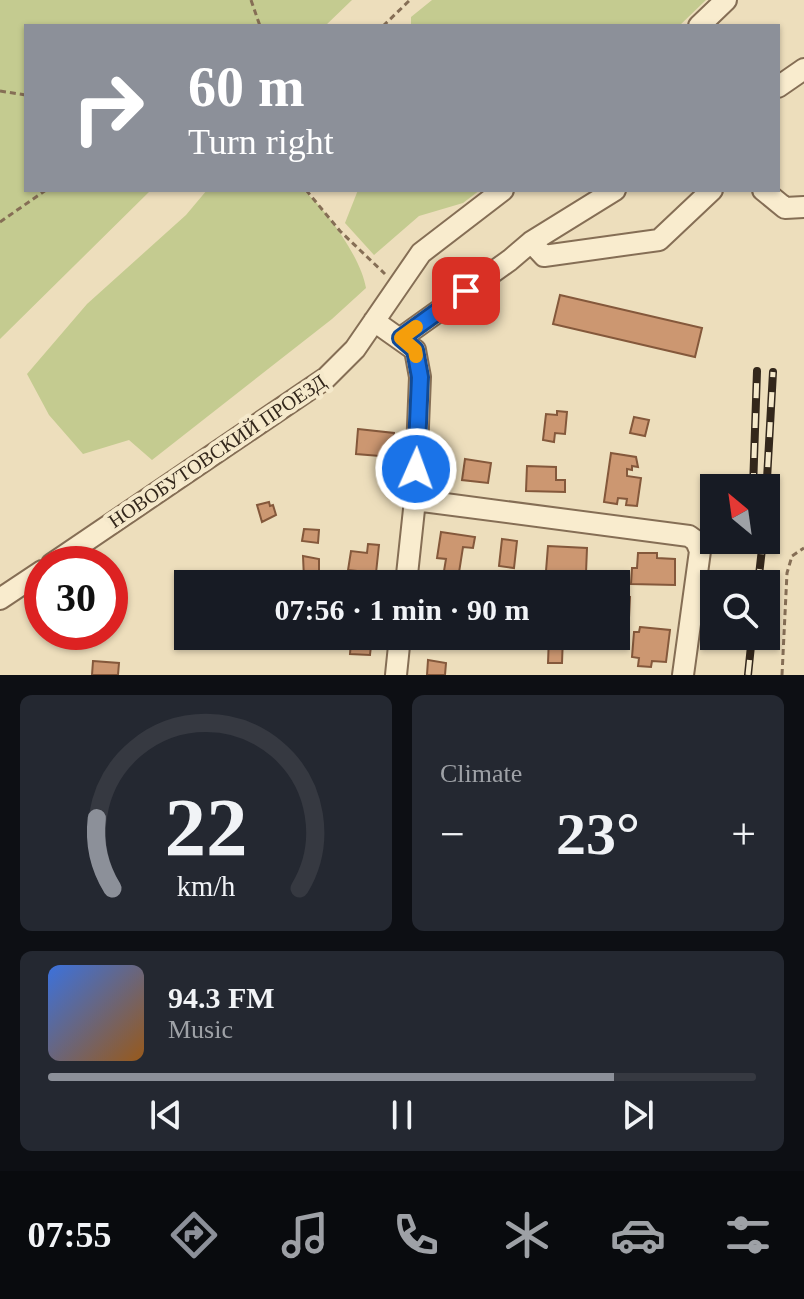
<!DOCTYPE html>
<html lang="en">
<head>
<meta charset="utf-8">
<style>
  body { margin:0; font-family:Georgia,serif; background:#242831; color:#f1f3f6; height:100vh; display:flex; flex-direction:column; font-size:30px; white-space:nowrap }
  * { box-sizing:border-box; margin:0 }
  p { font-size:26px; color:#9ea1a6 }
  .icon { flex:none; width:44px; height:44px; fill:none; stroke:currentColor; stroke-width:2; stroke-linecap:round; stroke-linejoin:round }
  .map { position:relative; height:675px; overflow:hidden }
  .drawer { display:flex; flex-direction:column; gap:20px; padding:20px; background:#0d0f14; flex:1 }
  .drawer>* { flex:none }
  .banner { position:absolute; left:24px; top:24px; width:756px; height:168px; border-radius:0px; box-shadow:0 2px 6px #0004; background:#8c9099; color:#fff; overflow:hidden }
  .needle { width:52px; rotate:331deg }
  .buttons { position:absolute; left:700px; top:474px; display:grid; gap:16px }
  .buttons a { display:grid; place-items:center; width:80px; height:80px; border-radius:0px; background:#171b24; box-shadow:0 2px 6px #0004; font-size:40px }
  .speed { position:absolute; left:24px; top:546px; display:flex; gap:16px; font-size:40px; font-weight:700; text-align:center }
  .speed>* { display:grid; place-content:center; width:104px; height:104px; border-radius:50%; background:#171b24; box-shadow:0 2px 6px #0004; line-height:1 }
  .speed .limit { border:12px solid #d22; background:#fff; color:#111 }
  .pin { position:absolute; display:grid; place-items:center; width:68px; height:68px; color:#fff; margin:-34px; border-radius:16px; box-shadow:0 4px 12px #0006 }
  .me { position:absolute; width:88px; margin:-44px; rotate:2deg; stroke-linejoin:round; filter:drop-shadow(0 0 6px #0008) }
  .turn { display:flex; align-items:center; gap:28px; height:168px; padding:0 32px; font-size:36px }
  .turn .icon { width:104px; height:104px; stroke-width:2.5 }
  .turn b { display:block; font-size:56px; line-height:68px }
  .big { font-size:60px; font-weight:700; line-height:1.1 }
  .drawer .tile { flex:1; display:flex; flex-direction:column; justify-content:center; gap:12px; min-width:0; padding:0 28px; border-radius:12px; background:#242831 }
  .drawer .dial { align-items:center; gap:0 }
  .dial svg { height:208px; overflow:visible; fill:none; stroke:#363941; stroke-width:7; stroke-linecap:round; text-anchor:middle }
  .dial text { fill:#f1f3f6; stroke:none }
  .song { display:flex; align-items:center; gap:24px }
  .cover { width:96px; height:96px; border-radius:12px; background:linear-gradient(135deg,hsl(220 70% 55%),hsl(30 70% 35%)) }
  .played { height:8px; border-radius:4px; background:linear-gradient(90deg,#8c9099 80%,#363941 80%) }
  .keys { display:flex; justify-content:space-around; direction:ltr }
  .heat { display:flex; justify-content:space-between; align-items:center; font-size:44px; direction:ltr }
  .drawer .tiles { flex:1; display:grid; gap:20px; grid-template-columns:1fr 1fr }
  .tile:last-child { grid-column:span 2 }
  .trip { position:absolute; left:174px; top:570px; width:456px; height:80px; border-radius:0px; background:#171b24; box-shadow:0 2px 6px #0004; font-weight:700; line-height:80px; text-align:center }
  .menu { display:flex; height:128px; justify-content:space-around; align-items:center; background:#090b0e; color:#9ea1a6 }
  .menu .icon { width:56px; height:56px }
  .menu .active { color:#8c9099 }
  .menu b { font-size:36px; color:#f1f3f6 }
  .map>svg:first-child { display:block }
  .green { fill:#c4cb90 }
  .building { fill:#cc9771; stroke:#84583b; stroke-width:2 }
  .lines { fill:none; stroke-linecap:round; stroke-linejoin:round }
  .minor-casing { stroke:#856e55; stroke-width:24 }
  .path { stroke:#856e55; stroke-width:3; stroke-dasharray:6 4; stroke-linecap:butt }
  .minor { stroke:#f9ecce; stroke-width:20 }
  .rail-casing { stroke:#33271b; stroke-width:8 }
  .rail { stroke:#f5e9cb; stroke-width:5; stroke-dasharray:15; stroke-linecap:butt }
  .route-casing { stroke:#114b97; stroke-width:20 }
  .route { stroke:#1a73e8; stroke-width:14 }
  .slow { stroke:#f59e0b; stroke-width:14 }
  .labels { text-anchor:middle; stroke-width:8; stroke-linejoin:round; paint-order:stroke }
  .street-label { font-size:20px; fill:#33271b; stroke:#f5e9cb }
</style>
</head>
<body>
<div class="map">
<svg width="804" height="675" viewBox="0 0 804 675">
  <rect width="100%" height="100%" fill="#eddebc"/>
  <path class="green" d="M0 0H352L325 26H26V190H151L0 339Z
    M432 0H706L679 26H411V17Z
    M207 190H303C327 210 361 258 366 288L332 319 152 460 129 440 83 454 49 415 27 374 87 304 186 215Z
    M358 190H480L463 203 419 216 374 255 345 223Z"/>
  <path class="building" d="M560 295 702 328 695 357 553 324Z
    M557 411 567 412 565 434 555 433 554 442 543 440 546 414 557 415Z
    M634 417 649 420 645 436 630 433Z
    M358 429 394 433 392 457 356 454Z
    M611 453 636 457 638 467 632 466V470L627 469V476L641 478 637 506 626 505 627 499 618 498 617 504 604 502Z
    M465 459 491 463 488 483 462 480Z
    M527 466 556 467V480H565V492L526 491Z
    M269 502 270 506 273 505 276 515 262 522 257 505Z
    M304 529 319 530 318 543 302 541Z
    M441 532 475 537 473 548 463 547 458 579 443 577 446 559 437 558Z
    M502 539 517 541 514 568 499 566Z
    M368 544 379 545 376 573 348 570 351 551 367 553Z
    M548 546 587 548 586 573 546 571Z
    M638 553H657V558L675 559V585L631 584 632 568H637Z
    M303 556 319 559V579H304Z
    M616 596 630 597 629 618 616 617Z
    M640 627 670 630 666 662 652 661 651 667 638 666 639 658 632 657 634 632H639Z
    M344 636H372L370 655 350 654 351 641 344 640Z
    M549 636H563L562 663H548Z
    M428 660 446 663 445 675H427Z
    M93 661 119 663 118 675H92Z"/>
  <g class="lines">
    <defs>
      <path id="minor" d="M699 26 726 0
        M778 87 804 69
        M763 190 785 208 804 207
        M531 242 544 256 659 240 712 190
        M374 321 415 350 420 377 415 500 406 584
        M401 338 510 260 531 242 615 190
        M415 500 689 536 696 541 700 551 683 675
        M52 564 326 378 355 349 421 253 503 190
        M0 599 42 571
        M396 675 400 636"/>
    </defs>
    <use href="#minor" class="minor-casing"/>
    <path class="path" d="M251 0 260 26
      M383 26 410 0
      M0 91 26 95
      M306 190 340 231 385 274
      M0 222 46 190
      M782 675 787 573 792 556 804 548"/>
    <use href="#minor" class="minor"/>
    <defs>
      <path id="rail" d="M753 488 757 371
        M766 497 773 372
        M758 584 763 540
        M748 675 752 636"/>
    </defs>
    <use href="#rail" class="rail-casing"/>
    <use href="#rail" class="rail"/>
  </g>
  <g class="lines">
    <defs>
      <path id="route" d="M416 469 420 377 415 350 401 338 466 291"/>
    </defs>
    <use href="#route" class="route-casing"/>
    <use href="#route" class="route"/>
    <path class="slow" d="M416 356 415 350 401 338 416 327"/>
  </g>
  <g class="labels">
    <g class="street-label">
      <text transform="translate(217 451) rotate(-34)" y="7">НОВОБУТОВСКИЙ ПРОЕЗД</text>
    </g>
  </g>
</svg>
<div class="buttons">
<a><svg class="needle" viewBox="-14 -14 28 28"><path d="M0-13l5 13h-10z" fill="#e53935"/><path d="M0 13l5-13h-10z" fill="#9ea1a6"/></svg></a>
<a><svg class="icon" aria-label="search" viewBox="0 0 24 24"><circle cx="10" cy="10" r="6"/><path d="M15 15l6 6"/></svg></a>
</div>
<div class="speed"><div class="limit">30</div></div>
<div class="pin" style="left:466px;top:291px;background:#d93025"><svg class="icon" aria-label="arrive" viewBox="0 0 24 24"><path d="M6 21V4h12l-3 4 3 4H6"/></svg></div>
<svg class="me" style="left:416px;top:469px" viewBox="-20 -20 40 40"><circle r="17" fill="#1a73e8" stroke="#fff" stroke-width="3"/><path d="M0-11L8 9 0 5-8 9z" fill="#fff"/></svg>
<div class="trip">07:56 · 1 min · 90 m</div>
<div class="banner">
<div class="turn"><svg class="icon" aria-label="right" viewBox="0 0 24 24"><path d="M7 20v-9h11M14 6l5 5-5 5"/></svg><div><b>60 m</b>Turn right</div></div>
</div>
</div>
<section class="drawer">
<div class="tiles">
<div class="tile dial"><svg viewBox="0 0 100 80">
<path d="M14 69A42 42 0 1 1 86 69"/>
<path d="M14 69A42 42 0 0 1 8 42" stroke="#8c9099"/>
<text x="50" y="56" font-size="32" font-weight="700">22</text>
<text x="50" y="72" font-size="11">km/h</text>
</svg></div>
<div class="tile"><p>Climate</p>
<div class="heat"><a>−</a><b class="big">23°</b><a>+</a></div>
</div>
<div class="tile">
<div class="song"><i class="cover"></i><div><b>94.3 FM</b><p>Music</p></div></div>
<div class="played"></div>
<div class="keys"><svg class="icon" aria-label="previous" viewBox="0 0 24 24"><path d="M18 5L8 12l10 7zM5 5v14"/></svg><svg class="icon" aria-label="pause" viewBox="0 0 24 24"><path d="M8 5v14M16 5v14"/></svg><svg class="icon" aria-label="next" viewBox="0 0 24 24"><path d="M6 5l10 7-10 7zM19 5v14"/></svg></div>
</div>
</div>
</section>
<nav class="menu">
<b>07:55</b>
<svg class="icon active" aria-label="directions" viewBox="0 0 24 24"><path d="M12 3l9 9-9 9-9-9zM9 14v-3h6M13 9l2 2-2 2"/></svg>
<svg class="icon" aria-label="music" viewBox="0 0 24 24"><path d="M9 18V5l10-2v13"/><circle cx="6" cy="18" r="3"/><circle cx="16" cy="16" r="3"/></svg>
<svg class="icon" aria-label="phone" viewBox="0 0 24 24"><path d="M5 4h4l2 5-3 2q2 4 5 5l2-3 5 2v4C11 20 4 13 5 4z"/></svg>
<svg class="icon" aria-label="climate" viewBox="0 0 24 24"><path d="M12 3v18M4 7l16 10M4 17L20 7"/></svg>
<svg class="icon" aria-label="car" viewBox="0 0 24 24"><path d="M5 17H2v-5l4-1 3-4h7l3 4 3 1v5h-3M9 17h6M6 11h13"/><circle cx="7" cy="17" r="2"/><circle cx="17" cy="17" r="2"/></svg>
<svg class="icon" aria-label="filters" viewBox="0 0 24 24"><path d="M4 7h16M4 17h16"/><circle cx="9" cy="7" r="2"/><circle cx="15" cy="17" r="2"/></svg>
</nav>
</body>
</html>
